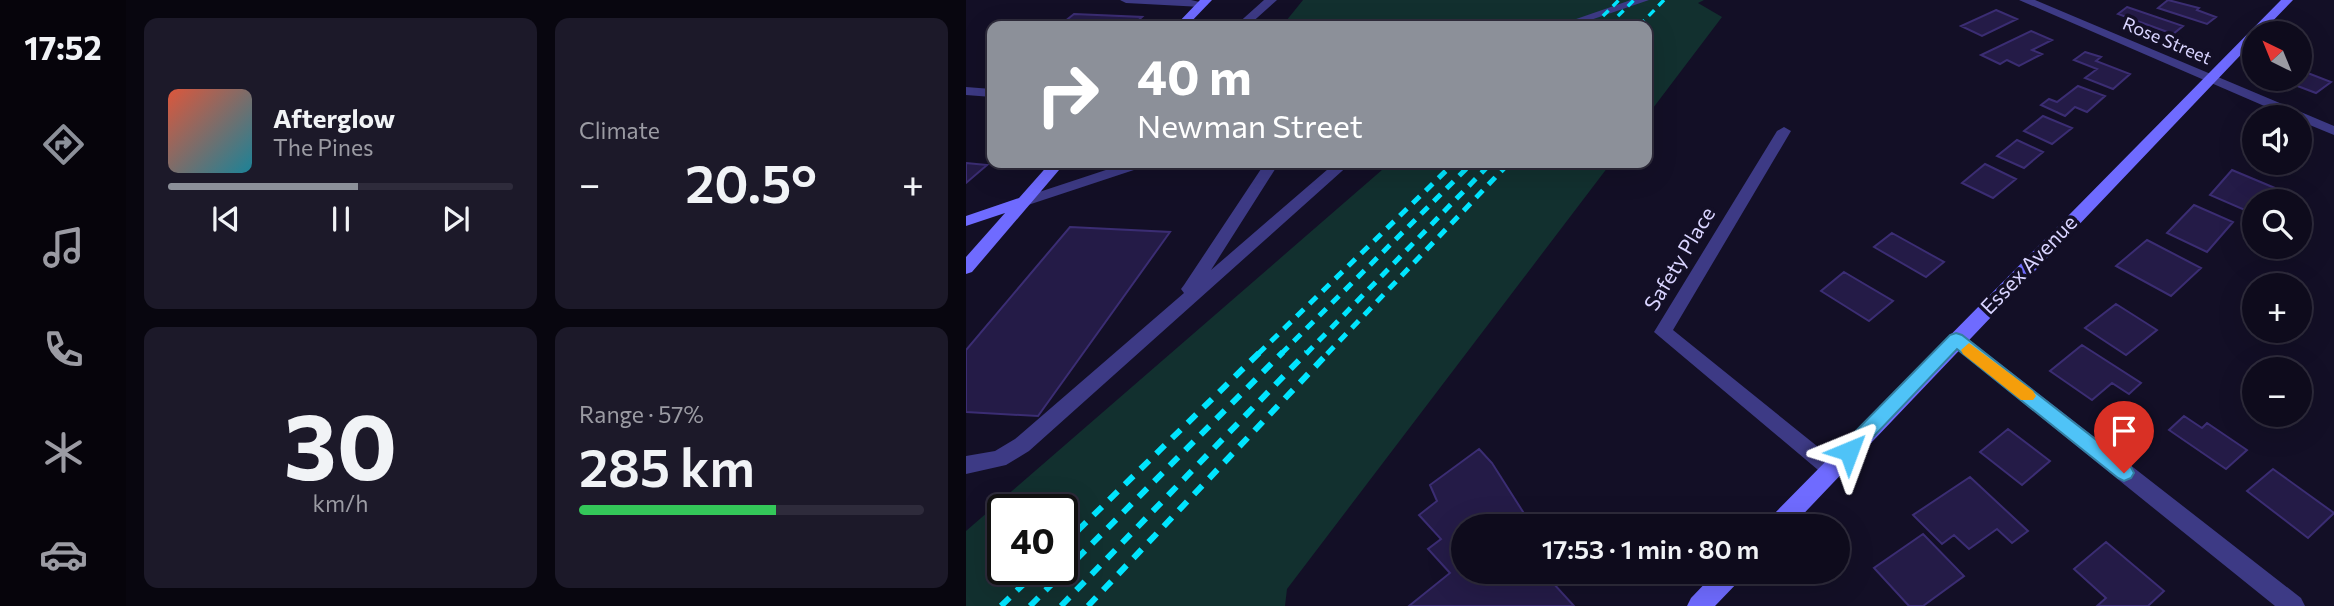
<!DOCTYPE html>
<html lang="en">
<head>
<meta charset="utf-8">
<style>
  body { margin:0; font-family:Commissioner,sans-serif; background:#1c1929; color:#f1f3f6; height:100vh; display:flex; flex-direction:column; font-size:26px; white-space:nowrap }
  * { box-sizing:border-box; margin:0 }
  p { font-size:23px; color:#9b9ba3 }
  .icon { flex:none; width:38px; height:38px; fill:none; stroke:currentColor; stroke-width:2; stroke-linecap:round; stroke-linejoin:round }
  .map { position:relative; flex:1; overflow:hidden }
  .panel { display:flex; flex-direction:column; gap:18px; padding:18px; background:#08060f; width:840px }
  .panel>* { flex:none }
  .top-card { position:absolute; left:21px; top:21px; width:665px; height:147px; border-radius:14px; box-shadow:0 7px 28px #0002,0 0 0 2px #2e2b3b; background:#8c9099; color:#fff; overflow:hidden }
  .needle { width:46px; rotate:317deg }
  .controls { position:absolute; left:1276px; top:21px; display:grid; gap:14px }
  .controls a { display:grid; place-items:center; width:70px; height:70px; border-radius:50%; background:#0e0b1c; box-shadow:0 7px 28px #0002,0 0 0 2px #2e2b3b; font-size:35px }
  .speed { position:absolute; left:21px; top:494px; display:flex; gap:14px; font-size:35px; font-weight:700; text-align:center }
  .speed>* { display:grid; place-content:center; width:91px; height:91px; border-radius:50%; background:#0e0b1c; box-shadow:0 7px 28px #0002,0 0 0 2px #2e2b3b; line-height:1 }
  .speed .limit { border:4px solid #111; border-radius:10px; background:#fff; color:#111 }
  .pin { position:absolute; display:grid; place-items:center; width:60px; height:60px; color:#fff; margin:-72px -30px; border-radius:50% 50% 50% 0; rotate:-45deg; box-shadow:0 0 7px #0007 }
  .pin .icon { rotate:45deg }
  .me { position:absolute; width:77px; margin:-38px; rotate:44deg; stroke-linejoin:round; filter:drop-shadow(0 0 5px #0008) }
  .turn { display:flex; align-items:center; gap:24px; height:147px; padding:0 35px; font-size:32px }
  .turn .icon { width:91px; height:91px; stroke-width:2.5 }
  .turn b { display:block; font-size:49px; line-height:60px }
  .big { font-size:52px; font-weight:600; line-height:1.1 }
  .panel .tile { flex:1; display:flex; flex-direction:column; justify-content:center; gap:10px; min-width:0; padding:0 24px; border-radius:14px; background:#1c1929 }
  .panel .dial { align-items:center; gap:0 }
  .dial b { font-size:91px; line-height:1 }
  .song { display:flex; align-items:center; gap:21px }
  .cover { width:84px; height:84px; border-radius:10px; background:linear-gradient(135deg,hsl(10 70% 55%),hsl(190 70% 35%)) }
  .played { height:7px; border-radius:4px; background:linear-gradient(90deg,#8c9099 55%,#2e2b3b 55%) }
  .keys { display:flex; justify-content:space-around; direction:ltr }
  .heat { display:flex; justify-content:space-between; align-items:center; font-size:38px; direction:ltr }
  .charge { height:10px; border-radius:5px; background:linear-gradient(90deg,#34c759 57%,#2e2b3b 0) }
  .panel .tiles { flex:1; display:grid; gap:18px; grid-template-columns:repeat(2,1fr) }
  .trip { position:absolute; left:485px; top:514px; width:399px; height:70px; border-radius:35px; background:#0e0b1c; box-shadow:0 7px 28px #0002,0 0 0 2px #2e2b3b; font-weight:600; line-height:70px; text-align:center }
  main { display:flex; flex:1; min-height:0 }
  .dock { display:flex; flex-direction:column; width:126px; justify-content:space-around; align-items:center; background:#06040b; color:#9b9ba3 }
  .dock .icon { width:49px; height:49px }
  .dock .on { color:#8c9099 }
  .dock b { font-size:32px; color:#f1f3f6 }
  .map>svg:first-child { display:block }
  .green { fill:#12302f; fill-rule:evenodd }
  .building { fill:#241b47; stroke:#3b2d73; stroke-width:2 }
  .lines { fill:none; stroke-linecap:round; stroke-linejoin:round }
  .lane { fill:#3d3a85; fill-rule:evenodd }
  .street { fill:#3d3a85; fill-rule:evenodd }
  .secondary { fill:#6f6bff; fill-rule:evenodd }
  .rail-far2 { stroke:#00e5ff; stroke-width:3.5; stroke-dasharray:8 6; stroke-linecap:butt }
  .rail-far1 { stroke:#00e5ff; stroke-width:5; stroke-dasharray:10 8; stroke-linecap:butt }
  .rail { stroke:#00e5ff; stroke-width:6; stroke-dasharray:12 10; stroke-linecap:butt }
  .route { fill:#4fc3f7; stroke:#337fa1; stroke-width:2 }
  .slow { fill:#f59e0b }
  .labels { text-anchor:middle; stroke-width:7; stroke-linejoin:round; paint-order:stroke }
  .far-street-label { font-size:18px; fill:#d9d4ff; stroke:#130f26 }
  .street-label { font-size:21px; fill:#d9d4ff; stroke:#130f26 }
</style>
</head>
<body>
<main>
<nav class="dock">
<b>17:52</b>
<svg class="icon on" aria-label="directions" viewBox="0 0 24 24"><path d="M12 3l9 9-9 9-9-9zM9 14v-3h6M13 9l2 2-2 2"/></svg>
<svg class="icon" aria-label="music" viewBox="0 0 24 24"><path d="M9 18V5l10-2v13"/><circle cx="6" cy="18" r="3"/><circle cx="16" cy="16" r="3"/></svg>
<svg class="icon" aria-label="phone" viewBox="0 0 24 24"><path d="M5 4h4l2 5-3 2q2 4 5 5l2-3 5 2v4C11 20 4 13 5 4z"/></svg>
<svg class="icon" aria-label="climate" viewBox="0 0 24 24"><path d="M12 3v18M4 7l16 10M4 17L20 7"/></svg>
<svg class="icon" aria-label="car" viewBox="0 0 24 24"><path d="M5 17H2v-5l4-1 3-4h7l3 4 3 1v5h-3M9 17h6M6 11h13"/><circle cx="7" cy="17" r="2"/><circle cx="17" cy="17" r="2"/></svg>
</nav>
<section class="panel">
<div class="tiles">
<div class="tile">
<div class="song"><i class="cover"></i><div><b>Afterglow</b><p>The Pines</p></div></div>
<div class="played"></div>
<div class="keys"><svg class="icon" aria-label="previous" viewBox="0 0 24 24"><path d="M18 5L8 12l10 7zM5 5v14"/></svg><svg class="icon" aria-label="pause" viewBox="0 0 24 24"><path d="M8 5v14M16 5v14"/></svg><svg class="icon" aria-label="next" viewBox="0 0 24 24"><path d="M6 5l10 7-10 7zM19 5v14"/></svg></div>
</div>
<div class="tile"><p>Climate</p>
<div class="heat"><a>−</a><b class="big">20.5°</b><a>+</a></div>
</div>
<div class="tile dial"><b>30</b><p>km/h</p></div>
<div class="tile"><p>Range · 57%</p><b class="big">285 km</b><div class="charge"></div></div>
</div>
</section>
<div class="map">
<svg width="1368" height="606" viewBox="0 0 1368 606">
  <rect width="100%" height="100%" fill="#130f26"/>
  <path class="green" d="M337 0H738L732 3 756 17 681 116V26H316Z
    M424 163H645L321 589 319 606H0V531ZM37 509H96V569H37Z"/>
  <path class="building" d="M1202 0 1233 8 1231 10 1250 17 1241 24 1192 8Z
    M1161 7 1217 26 1207 34 1152 14Z
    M1030 10 1051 19 1016 36 995 26Z
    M108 14 176 17 166 26H93Z
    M1065 31 1086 40 1066 50 1076 54 1053 66 1041 60 1034 64 1015 55Z
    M1119 52 1135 57 1130 61 1164 74 1147 89 1119 78 1131 69 1108 60Z
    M1334 70 1365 82 1350 93 1313 79H1334Z
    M1112 86 1139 96 1121 112 1109 107 1099 116 1075 105 1083 99 1091 102Z
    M1077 116 1106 128 1086 144 1058 131Z
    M1051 140 1077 152 1058 168 1031 156Z
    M0 163 21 165 0 183Z
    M1019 164 1050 179 1027 198 996 183Z
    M1266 170 1316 191 1307 201H1288V214L1244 195Z
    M1228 205 1267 222 1241 252 1201 233Z
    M104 227 204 232 72 416 0 412V350Z
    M926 233 978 262 960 277 908 247Z
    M1181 240 1235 268 1205 296 1150 266Z
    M878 272 927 301 903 321 855 291Z
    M1150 304 1191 330 1160 355 1119 328Z
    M1116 345 1175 383 1163 394 1146 383 1126 400 1084 371Z
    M1218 416 1236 428 1241 423 1281 450 1260 469 1203 430Z
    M1042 429 1084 461 1056 485 1014 452Z
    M513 449 526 463 559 515 544 527H497V572H577L608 606H443L484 573 462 549 475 539 453 515 471 501 464 485Z
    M1307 469 1368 513 1342 538 1281 491Z
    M1004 477 1062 531 1046 543 1031 529 1003 549 988 535 976 544 947 515Z
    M957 534 998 576 957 606H943L908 568Z
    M1140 542 1198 591 1182 606H1131L1140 598 1108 569Z"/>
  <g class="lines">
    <path class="lane" d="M298 0H311L282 26H269Z
      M299 163H313L245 270 369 163H385L63 451 40 465 0 474V456L29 451 49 439 218 293 215 289 218 285Z"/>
    <path class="street" d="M154 0H225L242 4 236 7 160 3Z
      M665 0H683L607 26H590Z
      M1053 0H1069L1368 126V135L1334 121V117H1324Z
      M0 87 26 89V97L0 95Z
      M818 127 825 131 707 330 872 463 875 469 872 475 865 478 858 475 688 332 811 131Z
      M161 163H182L180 166 62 205H52L49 202 52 199Z
      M990 332 996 334 1335 598 1339 606H1309L984 344 981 339 984 334Z"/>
    <path class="secondary" d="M234 0H246L221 26H209Z
      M1315 0H1327L1295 33H1288V41L825 527H799L802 520Z
      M84 163H99L6 272 0 274V257L39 213 0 226V216L53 198Z
      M750 572H777L774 580 749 606H721L725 598Z"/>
    <path class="rail-far2" d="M627 26 653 0
      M642 26 668 0
      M673 26 698 0"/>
    <path class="rail-far1" d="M292 354 488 163
      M315 354 506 163
      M340 354 525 163
      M361 354 543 163"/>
    <path class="rail" d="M96 546 294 352
      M35 606 73 569
      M64 606 317 352
      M95 606 341 352
      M122 606 363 352"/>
  </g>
  <path class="route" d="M990 333 996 335 1165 467 1168 473 1165 478 1158 481 1152 478 991 349 889 456 883 459 876 456 873 451 876 445 984 335Z"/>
  <path class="slow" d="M1003 343 1067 391 1070 396 1067 400H1055L997 354 995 350Z"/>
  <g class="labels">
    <g class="far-street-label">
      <text transform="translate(1201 41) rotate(23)" y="6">Rose Street</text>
    </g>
    <g class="street-label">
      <text transform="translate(714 259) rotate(-59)" y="7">Safety Place</text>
      <text transform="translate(1063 265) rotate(-46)" y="7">Essex Avenue</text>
    </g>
  </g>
</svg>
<div class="controls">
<a><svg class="needle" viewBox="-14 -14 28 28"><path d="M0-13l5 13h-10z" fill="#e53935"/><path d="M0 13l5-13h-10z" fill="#9b9ba3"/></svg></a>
<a><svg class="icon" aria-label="sound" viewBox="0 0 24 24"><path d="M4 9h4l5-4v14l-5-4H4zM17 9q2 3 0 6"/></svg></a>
<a><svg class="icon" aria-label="search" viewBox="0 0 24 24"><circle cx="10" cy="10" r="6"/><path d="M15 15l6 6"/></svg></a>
<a>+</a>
<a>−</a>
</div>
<div class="speed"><div class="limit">40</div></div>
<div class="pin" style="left:1158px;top:473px;background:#d93025"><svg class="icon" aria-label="arrive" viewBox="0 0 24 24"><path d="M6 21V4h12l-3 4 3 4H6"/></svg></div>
<svg class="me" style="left:883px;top:451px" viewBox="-20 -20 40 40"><path d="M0-17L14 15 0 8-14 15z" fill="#4fc3f7" stroke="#fff" stroke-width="4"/></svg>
<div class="trip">17:53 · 1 min · 80 m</div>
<div class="top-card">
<div class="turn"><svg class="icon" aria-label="right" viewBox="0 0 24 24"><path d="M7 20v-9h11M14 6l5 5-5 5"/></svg><div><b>40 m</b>Newman Street</div></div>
</div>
</div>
</main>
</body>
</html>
